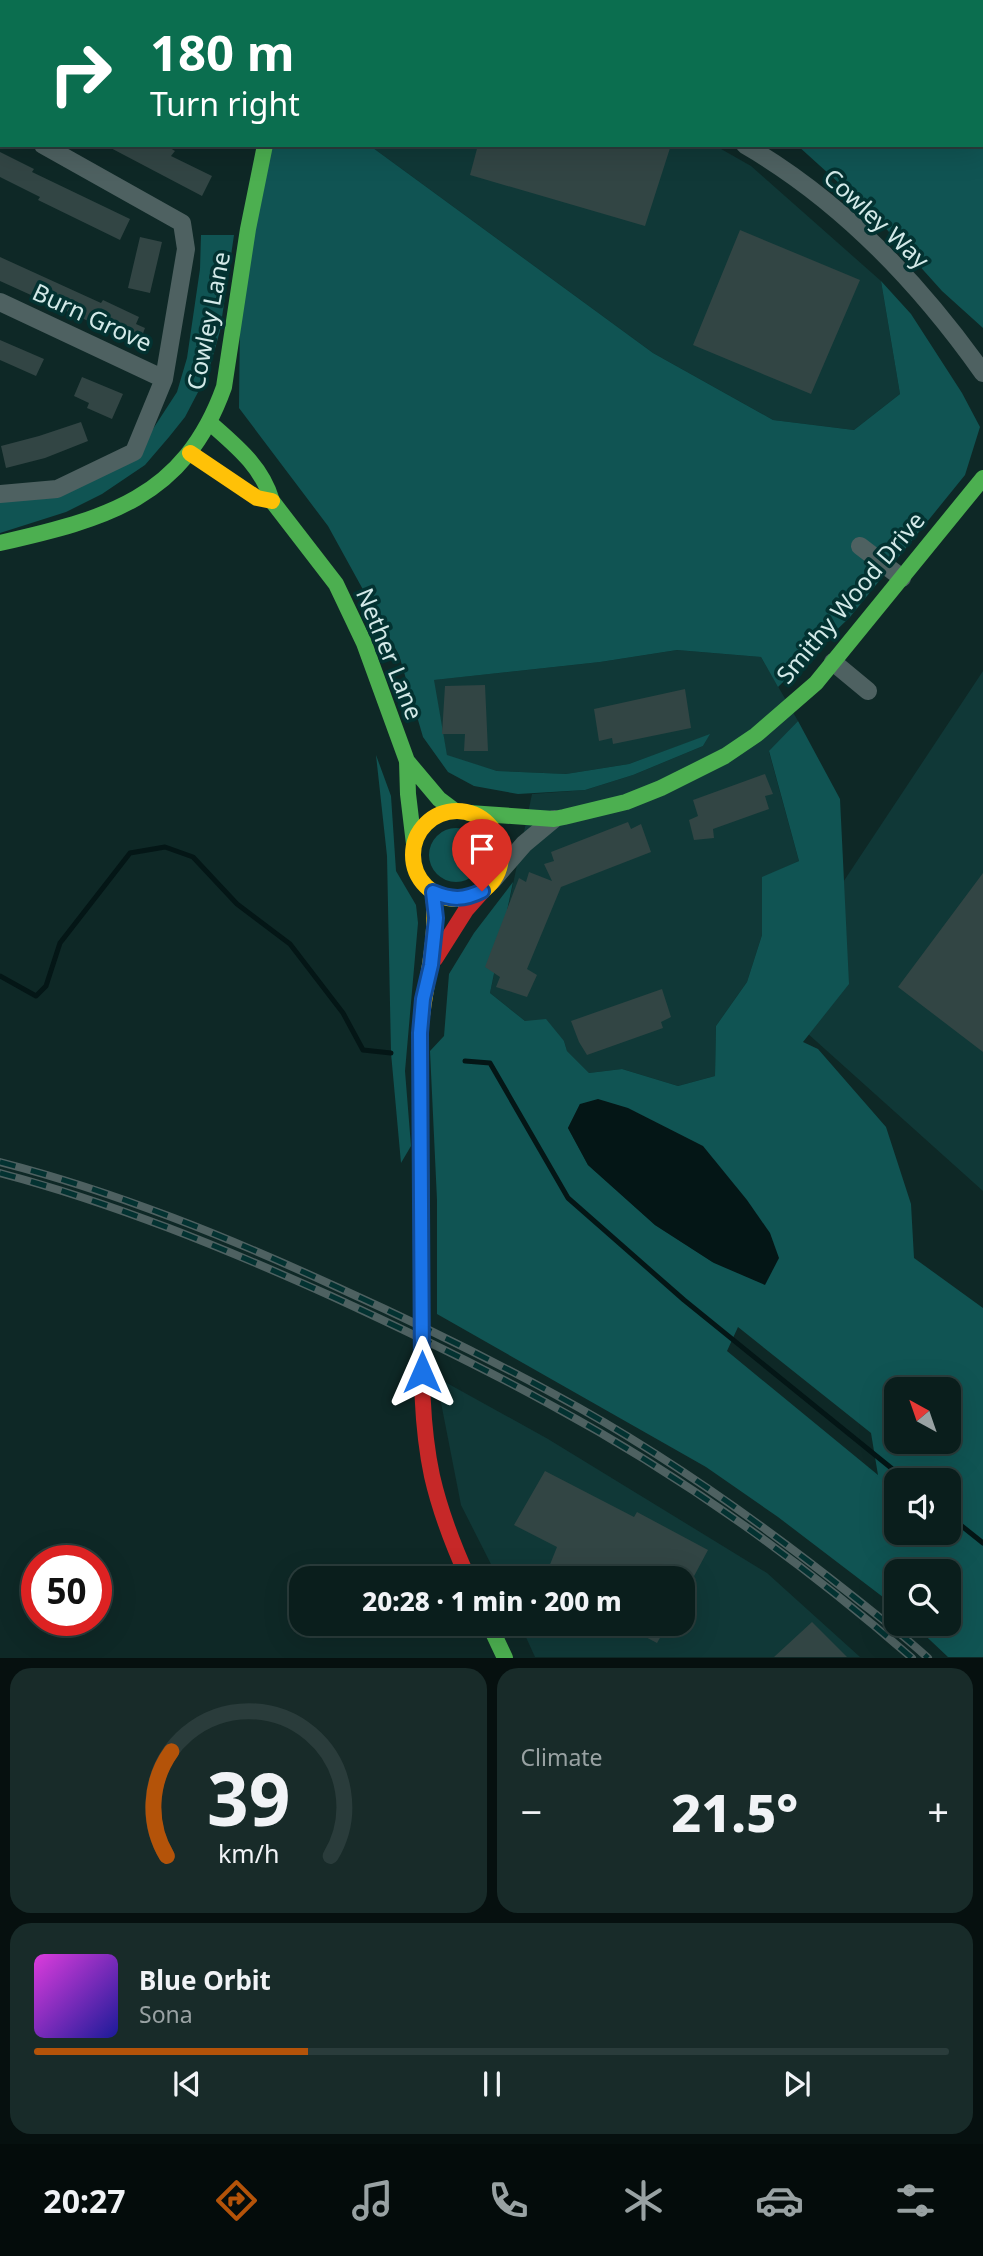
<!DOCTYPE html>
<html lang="en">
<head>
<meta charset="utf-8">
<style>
  body { margin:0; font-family:"Noto Sans",sans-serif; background:#182b29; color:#f1f3f6; height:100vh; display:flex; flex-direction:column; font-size:26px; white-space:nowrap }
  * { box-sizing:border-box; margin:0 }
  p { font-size:23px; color:#99a2a3 }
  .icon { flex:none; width:38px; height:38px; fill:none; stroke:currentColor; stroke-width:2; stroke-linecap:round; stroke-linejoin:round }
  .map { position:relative; height:1658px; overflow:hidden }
  .drawer { display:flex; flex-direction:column; gap:10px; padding:10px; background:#06100f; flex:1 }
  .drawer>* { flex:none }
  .top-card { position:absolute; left:0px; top:0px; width:984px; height:147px; box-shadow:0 7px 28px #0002,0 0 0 2px #2a3c3b; background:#0b6e4f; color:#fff; overflow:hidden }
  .needle { width:46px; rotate:320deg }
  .fabs { position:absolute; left:884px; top:1377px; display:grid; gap:14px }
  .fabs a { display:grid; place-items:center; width:77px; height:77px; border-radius:14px; background:#0a1e1c; box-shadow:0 7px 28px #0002,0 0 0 2px #2a3c3b; font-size:35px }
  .speed { position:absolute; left:21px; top:1545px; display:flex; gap:14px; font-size:35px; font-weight:700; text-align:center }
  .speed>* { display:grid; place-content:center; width:91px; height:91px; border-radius:50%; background:#0a1e1c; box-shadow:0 7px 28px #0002,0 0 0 2px #2a3c3b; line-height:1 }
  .speed .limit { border:10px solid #d22; background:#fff; color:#111 }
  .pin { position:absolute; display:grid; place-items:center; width:60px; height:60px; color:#fff; margin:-72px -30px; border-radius:50% 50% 50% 0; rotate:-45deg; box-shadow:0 0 7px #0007 }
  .pin .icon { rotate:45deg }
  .me { position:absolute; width:77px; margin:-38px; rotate:0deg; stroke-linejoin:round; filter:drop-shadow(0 0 5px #0008) }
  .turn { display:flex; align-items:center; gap:24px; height:147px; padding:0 35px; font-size:32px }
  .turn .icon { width:91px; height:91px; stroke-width:2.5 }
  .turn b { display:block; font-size:49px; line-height:60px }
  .big { font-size:52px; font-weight:800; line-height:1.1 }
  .drawer .card { flex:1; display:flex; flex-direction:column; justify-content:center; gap:10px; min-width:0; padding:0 24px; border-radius:21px; background:#182b29 }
  .drawer .dial { align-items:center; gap:0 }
  .dial svg { height:182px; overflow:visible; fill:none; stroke:#2a3c3b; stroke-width:7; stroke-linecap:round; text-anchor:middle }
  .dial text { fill:#f1f3f6; stroke:none }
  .song { display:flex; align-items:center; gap:21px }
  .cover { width:84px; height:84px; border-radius:10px; background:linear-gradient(135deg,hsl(300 70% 55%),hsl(240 70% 35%)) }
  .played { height:7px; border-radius:4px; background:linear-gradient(90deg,#b45309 30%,#2a3c3b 30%) }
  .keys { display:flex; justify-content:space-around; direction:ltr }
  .heat { display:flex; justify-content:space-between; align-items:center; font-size:38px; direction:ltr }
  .drawer .tiles { flex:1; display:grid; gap:10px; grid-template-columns:1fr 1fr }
  .card:last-child { grid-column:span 2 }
  .trip { position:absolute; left:289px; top:1566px; width:406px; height:70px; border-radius:21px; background:#0a1e1c; box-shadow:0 7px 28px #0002,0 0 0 2px #2a3c3b; font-weight:800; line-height:70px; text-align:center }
  .dock { display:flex; height:112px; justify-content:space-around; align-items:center; background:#040c0b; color:#99a2a3 }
  .dock .icon { width:49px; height:49px }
  .dock .current { color:#b45309 }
  .dock b { font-size:32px; color:#f1f3f6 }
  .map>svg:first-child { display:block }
  .built { fill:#103837 }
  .green { fill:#105453; fill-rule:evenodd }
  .water { fill:#041616 }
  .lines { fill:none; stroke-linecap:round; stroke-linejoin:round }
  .stream { stroke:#041616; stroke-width:5 }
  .building { fill:#324544 }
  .street { stroke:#4e6161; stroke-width:18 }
  .fast { stroke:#4caf50; stroke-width:16 }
  .slow { stroke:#ffc107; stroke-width:16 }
  .jam { stroke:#c62828; stroke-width:16 }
  .rail-casing { stroke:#4e6161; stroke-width:8 }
  .rail { stroke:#033231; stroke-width:5; stroke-dasharray:16; stroke-linecap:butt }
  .route-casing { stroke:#114b97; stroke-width:18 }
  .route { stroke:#1a73e8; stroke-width:12 }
  .labels { text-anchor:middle; stroke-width:7; stroke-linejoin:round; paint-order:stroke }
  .street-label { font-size:24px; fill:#d3e9e8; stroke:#033231 }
</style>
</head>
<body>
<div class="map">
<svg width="983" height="1658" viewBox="0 0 983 1658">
  <rect width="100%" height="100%" fill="#0e2826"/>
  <path class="built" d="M369 145H714L751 166 881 281 900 394 854 430 773 420 653 353Z
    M677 650 761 657 798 721 769 752 799 861 762 878V935L747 982 716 1026 715 1076 678 1086 622 1069 589 1073 567 1051 564 1041 525 1021 490 993 532 794 585 790 633 775 703 746 709 735 629 764 566 774 497 771 447 756 433 680 600 662Z
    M983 671V1191L767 997Z
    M436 1377 548 1439 767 1573 860 1657H535L520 1624H682V1578H498L461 1505Z"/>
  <path class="green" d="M0 0H273V2H2V47L0 46Z
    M513 0H983V328L942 291 872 213 797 145H982V2H517Z
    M269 145H369L653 353 773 420 854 430 900 394 881 281 911 314 962 393 980 427 965 475 850 617 778 687 761 657 677 650 600 662 434 680 447 755 497 771 566 774 629 764 710 734 703 746 633 775 585 790 518 794 474 786 448 772 423 737 399 655 328 526 239 408 240 315Z
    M201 235H234L220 331 208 373 185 417 169 437 145 465 102 494 66 512 0 533V501L57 489 151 432 177 392 187 358 200 269Z
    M798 721 840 799 849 984 803 1042 818 1049 886 1127 911 1204 914 1258 983 1308V1657H948L913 1624H948V1572H896V1607L778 1517 706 1467 437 1314V1200L430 1051 444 1036 449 974 474 933 513 882 490 993 525 1021 546 1019 564 1041 567 1051 589 1073 622 1069 678 1086 715 1076 716 1026 747 982 762 935V877L799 861 769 751ZM580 1104 714 1263 655 1225 588 1165 568 1128ZM738 1327 871 1433 878 1475 727 1351ZM896 1390H948V1442H896ZM896 1480H948V1533H896Z
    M376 755 391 796 396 871 416 905 418 923 405 1071 411 1146 401 1163 391 1053 387 856Z
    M429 855a27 27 0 1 1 54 0a27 27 0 1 1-54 0Z"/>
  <path class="water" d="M598 1099 628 1108 703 1146 747 1200 770 1233 779 1258 765 1285 714 1263 655 1225 588 1165 568 1128 580 1104Z"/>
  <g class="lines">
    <path class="stream" d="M0 976 36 996 46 986 60 943 130 853 165 847 193 857 237 904 290 944 343 1013 363 1050 391 1053
      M465 1061 490 1063 568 1198 684 1300 906 1480
      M948 1515 983 1543"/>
  </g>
  <path class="building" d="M105 145H165L175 151 171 156 212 176 202 196Z
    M478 145H671L645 226 470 175Z
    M0 152 34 169 32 172 130 219 120 240 38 200 40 197 0 177Z
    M740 230 860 280 811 394 693 345Z
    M140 237 162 242 150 293 128 288Z
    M0 257 101 303 103 300 139 317 136 324 145 328 139 344 0 281Z
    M0 340 44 359 36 376 0 360Z
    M82 377 123 394 112 419 87 408 89 403 74 396Z
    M81 422 88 441 45 458 6 468 1 446 39 436Z
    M485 685 488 751H464L465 734H442L445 686Z
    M685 689 691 728 613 744 612 738 599 741 594 709Z
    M765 774 773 794 765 796 769 809 713 829 714 838 694 840 689 820 698 816 693 800Z
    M628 822 631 829 641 824 651 852 561 887 527 969 537 975 527 997 496 987 500 977 485 967 519 878 526 882 529 872 552 881 544 864 554 861 551 852Z
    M983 873V1052L898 987Z
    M662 989 671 1017 661 1022 663 1028 587 1055 579 1042 571 1021Z
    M545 1471 634 1517 637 1512 708 1550 693 1578H577L549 1567 557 1547 514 1525Z
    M812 1622 847 1657H774Z
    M621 1624H668L657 1643Z"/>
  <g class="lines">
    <path class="street" d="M443 0 447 2
      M0 121 2 122
      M745 145C840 200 920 284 983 373
      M0 302 164 379
      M0 494 57 489 134 452 164 379 186 249 182 223 43 145
      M860 546 902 578
      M833 662 868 691
      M492 881 524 844 554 819"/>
    <path class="fast" d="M299 0V2
      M209 422C235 445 262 466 272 501L336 584 364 643 407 761 439 799 455 811
      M0 543C105 519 184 499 224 387L248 229 265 145
      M407 761 408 794 414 844
      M469 813 554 819 564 817 626 802 661 788 725 756 756 735 816 683 983 478
      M489 1624 505 1658"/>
    <path class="slow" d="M190 453 257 498 272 501
      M413 855a44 44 0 1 1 88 0a44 44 0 1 1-88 0Z
      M422 1291 420 1033C424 986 439 941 433 893"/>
    <path class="jam" d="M435 959 466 910 482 892
      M422 1291C422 1352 419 1415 432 1476 440 1511 453 1545 468 1578"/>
    <defs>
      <path id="rail" d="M0 1162C117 1192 230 1238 339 1288 412 1321 484 1356 554 1394 660 1451 760 1522 854 1597 879 1617 904 1636 928 1658
        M0 1173C114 1203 224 1248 331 1296 405 1330 478 1365 549 1404 677 1473 802 1562 912 1658"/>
    </defs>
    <use href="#rail" class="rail-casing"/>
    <use href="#rail" class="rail"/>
  </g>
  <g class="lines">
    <defs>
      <path id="route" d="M422 1372 420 1033 423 999 431 965 436 918 433 892C452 900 464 900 482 891"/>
    </defs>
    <use href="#route" class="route-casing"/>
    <use href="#route" class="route"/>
  </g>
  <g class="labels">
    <g class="street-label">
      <text transform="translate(876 219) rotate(43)" y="8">Cowley Way</text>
      <text transform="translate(92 318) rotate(25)" y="8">Burn Grove</text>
      <text transform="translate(209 321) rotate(-79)" y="8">Cowley Lane</text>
      <text transform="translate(851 598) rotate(-50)" y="8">Smithy Wood Drive</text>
      <text transform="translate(389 654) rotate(68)" y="8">Nether Lane</text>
    </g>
  </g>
</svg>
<div class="fabs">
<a><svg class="needle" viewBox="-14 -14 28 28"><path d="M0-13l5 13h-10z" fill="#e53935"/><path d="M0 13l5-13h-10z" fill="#99a2a3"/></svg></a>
<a><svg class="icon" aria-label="sound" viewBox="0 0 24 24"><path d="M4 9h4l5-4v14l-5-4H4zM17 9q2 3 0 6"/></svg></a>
<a><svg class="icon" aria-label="search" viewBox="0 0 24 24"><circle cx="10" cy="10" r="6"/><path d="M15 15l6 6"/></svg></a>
</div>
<div class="speed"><div class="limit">50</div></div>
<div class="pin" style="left:482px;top:891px;background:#d93025"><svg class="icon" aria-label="arrive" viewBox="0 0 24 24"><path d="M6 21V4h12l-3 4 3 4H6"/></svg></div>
<svg class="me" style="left:422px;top:1372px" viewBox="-20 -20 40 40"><path d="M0-17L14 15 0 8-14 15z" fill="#1a73e8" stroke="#fff" stroke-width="4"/></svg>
<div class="trip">20:28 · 1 min · 200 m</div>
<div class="top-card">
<div class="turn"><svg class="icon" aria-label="right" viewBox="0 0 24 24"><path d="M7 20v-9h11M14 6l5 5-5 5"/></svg><div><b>180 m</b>Turn right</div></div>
</div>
</div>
<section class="drawer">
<div class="tiles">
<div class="card dial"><svg viewBox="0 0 100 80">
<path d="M14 69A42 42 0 1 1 86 69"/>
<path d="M14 69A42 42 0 0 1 16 23" stroke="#b45309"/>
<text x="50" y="56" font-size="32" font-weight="700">39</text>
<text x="50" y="72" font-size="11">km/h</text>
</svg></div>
<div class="card"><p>Climate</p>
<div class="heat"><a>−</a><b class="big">21.5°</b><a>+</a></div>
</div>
<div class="card">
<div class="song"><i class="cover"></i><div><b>Blue Orbit</b><p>Sona</p></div></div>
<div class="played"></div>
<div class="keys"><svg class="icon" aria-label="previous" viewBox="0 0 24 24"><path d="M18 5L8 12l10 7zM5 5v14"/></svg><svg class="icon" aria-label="pause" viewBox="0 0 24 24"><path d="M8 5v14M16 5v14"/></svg><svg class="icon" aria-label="next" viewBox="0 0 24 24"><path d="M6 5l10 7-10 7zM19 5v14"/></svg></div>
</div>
</div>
</section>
<nav class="dock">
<b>20:27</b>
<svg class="icon current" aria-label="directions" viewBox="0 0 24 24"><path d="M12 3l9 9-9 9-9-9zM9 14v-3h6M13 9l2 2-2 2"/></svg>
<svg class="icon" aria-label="music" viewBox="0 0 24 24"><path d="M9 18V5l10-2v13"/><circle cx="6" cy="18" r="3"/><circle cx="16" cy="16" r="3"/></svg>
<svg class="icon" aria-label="phone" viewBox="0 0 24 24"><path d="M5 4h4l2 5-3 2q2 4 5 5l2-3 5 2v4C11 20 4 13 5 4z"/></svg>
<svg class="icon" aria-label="climate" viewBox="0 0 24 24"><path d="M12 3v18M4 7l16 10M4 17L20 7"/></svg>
<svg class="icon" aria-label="car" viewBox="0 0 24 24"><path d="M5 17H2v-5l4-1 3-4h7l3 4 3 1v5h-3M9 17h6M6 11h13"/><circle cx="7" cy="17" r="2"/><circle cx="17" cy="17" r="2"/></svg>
<svg class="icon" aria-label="filters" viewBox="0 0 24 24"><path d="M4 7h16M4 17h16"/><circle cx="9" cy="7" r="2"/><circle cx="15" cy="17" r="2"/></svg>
</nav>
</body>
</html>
